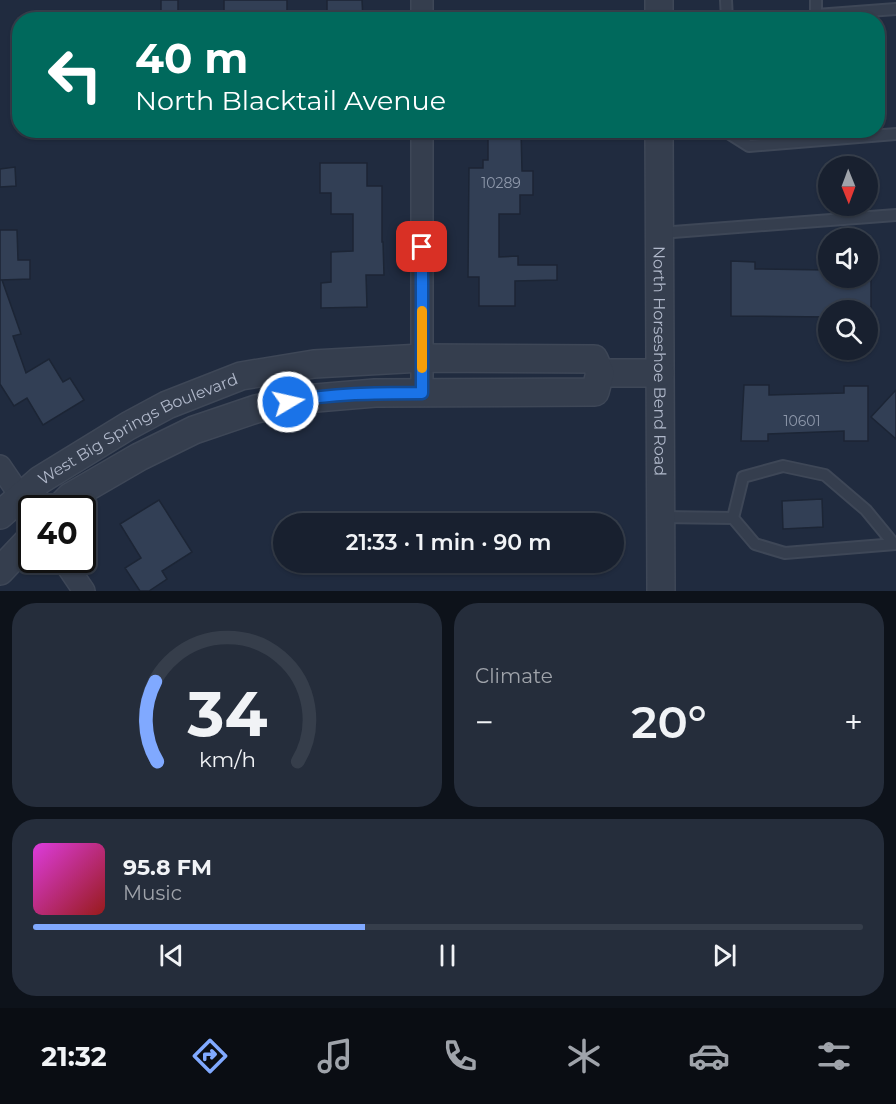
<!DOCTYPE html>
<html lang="en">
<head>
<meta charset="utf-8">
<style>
  body { margin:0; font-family:Montserrat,sans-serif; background:#252d3b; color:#f1f3f6; height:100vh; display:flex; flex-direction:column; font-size:22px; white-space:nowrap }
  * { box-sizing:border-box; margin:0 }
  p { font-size:20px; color:#9fa3aa }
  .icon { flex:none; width:33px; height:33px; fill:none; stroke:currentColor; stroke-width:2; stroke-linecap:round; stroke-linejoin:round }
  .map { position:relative; height:591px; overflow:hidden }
  .details { display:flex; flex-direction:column; gap:12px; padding:12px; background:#0d121a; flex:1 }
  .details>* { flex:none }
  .banner { position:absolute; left:12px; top:12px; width:873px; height:126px; border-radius:24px; box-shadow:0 2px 4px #0004,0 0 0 2px #363e4b; background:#00695c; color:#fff; overflow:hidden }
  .needle { width:39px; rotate:179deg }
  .buttons { position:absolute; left:818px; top:156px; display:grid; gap:12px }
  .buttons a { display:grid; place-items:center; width:60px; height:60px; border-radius:50%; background:#18202f; box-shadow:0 2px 4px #0004,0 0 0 2px #363e4b; font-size:30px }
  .speed { position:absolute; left:18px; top:495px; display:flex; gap:12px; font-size:30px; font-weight:700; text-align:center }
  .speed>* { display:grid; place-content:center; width:78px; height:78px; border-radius:50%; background:#18202f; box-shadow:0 2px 4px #0004,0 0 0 2px #363e4b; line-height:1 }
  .speed .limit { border:3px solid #111; border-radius:9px; background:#fff; color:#111 }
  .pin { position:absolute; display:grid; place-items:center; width:51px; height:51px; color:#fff; margin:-26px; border-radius:12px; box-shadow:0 3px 9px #0006 }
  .me { position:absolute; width:66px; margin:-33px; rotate:81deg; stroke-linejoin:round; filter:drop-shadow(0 0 4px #0008) }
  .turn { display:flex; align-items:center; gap:21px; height:126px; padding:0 24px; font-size:27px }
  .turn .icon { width:78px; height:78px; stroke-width:2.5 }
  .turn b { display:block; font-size:42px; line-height:51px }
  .big { font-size:45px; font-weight:600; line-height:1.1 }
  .details .tile { flex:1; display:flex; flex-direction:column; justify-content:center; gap:9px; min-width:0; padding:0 21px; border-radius:24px; background:#252d3b }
  .details .dial { align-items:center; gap:0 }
  .dial svg { height:156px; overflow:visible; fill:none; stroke:#363e4b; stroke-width:7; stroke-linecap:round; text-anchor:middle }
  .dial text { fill:#f1f3f6; stroke:none }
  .song { display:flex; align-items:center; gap:18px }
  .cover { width:72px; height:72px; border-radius:9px; background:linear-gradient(135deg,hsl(300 70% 55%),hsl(0 70% 35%)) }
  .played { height:6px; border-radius:3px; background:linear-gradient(90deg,#80a9ff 40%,#363e4b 40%) }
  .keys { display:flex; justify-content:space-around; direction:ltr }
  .heat { display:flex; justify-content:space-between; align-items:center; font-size:33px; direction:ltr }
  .details .tiles { flex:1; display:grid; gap:12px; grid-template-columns:1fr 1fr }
  .tile:last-child { grid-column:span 2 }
  .trip { position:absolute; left:273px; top:513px; width:351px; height:60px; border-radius:30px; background:#18202f; box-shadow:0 2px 4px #0004,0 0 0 2px #363e4b; font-weight:600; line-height:60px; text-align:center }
  .menu { display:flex; height:96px; justify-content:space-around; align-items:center; background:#0a0d13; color:#9fa3aa }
  .menu .icon { width:42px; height:42px }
  .menu .on { color:#80a9ff }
  .menu b { font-size:27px; color:#f1f3f6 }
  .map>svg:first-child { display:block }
  .building { fill:#323f55; stroke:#1c2535; stroke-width:1.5 }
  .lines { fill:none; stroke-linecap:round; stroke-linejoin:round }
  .service-casing { stroke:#3e4757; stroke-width:14 }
  .minor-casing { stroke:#3e4757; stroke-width:24 }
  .tertiary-casing { stroke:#3e4757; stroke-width:30 }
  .service { stroke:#353e4e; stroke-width:10 }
  .minor { stroke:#353e4e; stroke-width:21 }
  .tertiary { stroke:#353e4e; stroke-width:27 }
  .route-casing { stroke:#114b97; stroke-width:15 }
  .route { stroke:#1a73e8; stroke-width:10 }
  .slow { stroke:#f59e0b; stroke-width:10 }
  .labels { text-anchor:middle; stroke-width:6; stroke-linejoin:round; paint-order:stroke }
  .number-label { font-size:14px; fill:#8e98ab }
  .street-label { font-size:16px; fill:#b0b8ca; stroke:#1a2333 }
</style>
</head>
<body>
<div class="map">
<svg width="896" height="591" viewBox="0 0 896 591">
  <rect width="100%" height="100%" fill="#202b3f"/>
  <path class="building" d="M161 0H178V16L161 17Z
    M224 0H287V20H224Z
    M327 0H362L363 20H327Z
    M488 130H521L522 171H533V195H520V214H499V257L518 256V265H557V280L515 281V306H479V277H468L469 168H483V160H488Z
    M320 163H367V186H382V242H383L384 275H366L367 307 321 308V283L331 282V252L353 251V214H331V193H320Z
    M15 167 16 186 0 187V169Z
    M0 230H17L18 260H30V279L0 280Z
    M731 261 755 262V269L828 270V278H871V310H828V317L731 316Z
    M0 280H2L21 334 13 336 26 373 49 359 63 382 70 378 84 400 43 425 27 398 14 406 0 384Z
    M744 385H769V395L844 393V386H868V441H844V431L768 434V441H741Z
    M896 390V439L871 417Z
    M822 499 823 527 783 529 782 501Z
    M159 500 192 552 162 571 167 579 149 591H140L125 568 141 558 120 524Z"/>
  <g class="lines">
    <defs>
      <path id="service" d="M726 0 727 20
        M816 0V20
        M816 15 896 9
        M730 130V134L749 146 896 134
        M660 233 896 215
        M661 517 733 518 755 544 785 553 896 544
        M733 518 743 477 783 466 825 475 866 510 894 544"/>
      <path id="minor" d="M422 20V0
        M422 393V130
        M0 466 32 513
        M63 560 84 591"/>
      <g id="tertiary">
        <path d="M659 0V20"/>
        <path id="s1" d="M659 130 661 591"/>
        <path d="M600 373H660"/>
        <path id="s2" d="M0 515 40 480 128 426 167 405 241 376 314 364 422 358 594 359 600 373 595 392 375 393 304 399 256 409 194 430 139 457 70 497 59 508"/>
        <path d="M0 571 32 537"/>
      </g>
    </defs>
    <use href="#service" class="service-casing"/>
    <use href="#minor" class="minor-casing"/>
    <use href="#tertiary" class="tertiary-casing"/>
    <use href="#service" class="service"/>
    <use href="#minor" class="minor"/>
    <use href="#tertiary" class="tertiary"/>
  </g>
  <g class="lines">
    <defs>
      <path id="route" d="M288 402C331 393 378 393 422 393V247"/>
    </defs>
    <use href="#route" class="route-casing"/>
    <use href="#route" class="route"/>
    <path class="slow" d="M422 311V368"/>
  </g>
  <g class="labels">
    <g class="number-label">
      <text x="501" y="188">10289</text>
      <text x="802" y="426">10601</text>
    </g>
    <g class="street-label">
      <text dy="6" stroke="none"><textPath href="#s1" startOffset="231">North Horseshoe Bend Road</textPath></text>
      <text dy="6" stroke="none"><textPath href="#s2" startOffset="164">West Big Springs Boulevard</textPath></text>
    </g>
  </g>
</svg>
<div class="buttons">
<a><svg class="needle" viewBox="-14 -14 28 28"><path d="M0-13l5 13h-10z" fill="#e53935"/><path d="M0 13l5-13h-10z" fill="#9fa3aa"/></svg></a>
<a><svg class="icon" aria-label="sound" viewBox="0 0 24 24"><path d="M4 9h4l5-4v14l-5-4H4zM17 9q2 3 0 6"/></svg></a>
<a><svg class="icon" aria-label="search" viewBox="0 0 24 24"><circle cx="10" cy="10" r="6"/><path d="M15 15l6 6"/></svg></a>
</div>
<div class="speed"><div class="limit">40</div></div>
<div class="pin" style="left:422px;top:247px;background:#d93025"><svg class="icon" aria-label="arrive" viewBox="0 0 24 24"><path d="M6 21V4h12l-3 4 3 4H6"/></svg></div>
<svg class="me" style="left:288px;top:402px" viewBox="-20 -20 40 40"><circle r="17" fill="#1a73e8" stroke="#fff" stroke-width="3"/><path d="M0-11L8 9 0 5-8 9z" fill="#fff"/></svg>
<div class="trip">21:33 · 1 min · 90 m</div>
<div class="banner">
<div class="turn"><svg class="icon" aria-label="left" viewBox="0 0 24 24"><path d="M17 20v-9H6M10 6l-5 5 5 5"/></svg><div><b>40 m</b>North Blacktail Avenue</div></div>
</div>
</div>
<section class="details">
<div class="tiles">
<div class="tile dial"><svg viewBox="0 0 100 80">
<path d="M14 69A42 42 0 1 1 86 69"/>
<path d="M14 69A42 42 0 0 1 13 28" stroke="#80a9ff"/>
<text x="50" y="56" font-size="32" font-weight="700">34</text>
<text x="50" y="72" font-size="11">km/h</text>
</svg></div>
<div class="tile"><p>Climate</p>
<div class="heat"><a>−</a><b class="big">20°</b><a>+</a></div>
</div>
<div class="tile">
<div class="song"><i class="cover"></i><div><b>95.8 FM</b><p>Music</p></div></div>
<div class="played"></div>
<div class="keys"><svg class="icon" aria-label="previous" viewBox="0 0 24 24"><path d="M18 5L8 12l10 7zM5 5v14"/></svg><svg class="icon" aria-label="pause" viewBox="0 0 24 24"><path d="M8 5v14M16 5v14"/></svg><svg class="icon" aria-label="next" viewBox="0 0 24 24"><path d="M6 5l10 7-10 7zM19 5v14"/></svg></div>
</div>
</div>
</section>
<nav class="menu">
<b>21:32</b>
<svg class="icon on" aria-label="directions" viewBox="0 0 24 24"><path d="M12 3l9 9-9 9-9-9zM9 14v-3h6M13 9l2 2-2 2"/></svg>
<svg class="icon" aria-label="music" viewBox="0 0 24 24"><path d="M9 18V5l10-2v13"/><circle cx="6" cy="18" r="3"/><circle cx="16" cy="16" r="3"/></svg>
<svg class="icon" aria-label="phone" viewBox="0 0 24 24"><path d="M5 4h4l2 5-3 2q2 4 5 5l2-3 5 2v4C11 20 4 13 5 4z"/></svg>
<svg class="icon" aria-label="climate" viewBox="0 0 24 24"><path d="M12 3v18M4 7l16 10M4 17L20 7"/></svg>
<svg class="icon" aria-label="car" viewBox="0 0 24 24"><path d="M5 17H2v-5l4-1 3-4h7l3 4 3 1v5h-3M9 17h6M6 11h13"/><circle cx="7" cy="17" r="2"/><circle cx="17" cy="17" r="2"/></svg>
<svg class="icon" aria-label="filters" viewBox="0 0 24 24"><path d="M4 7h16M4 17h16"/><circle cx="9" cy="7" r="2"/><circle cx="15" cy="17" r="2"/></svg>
</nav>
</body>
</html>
